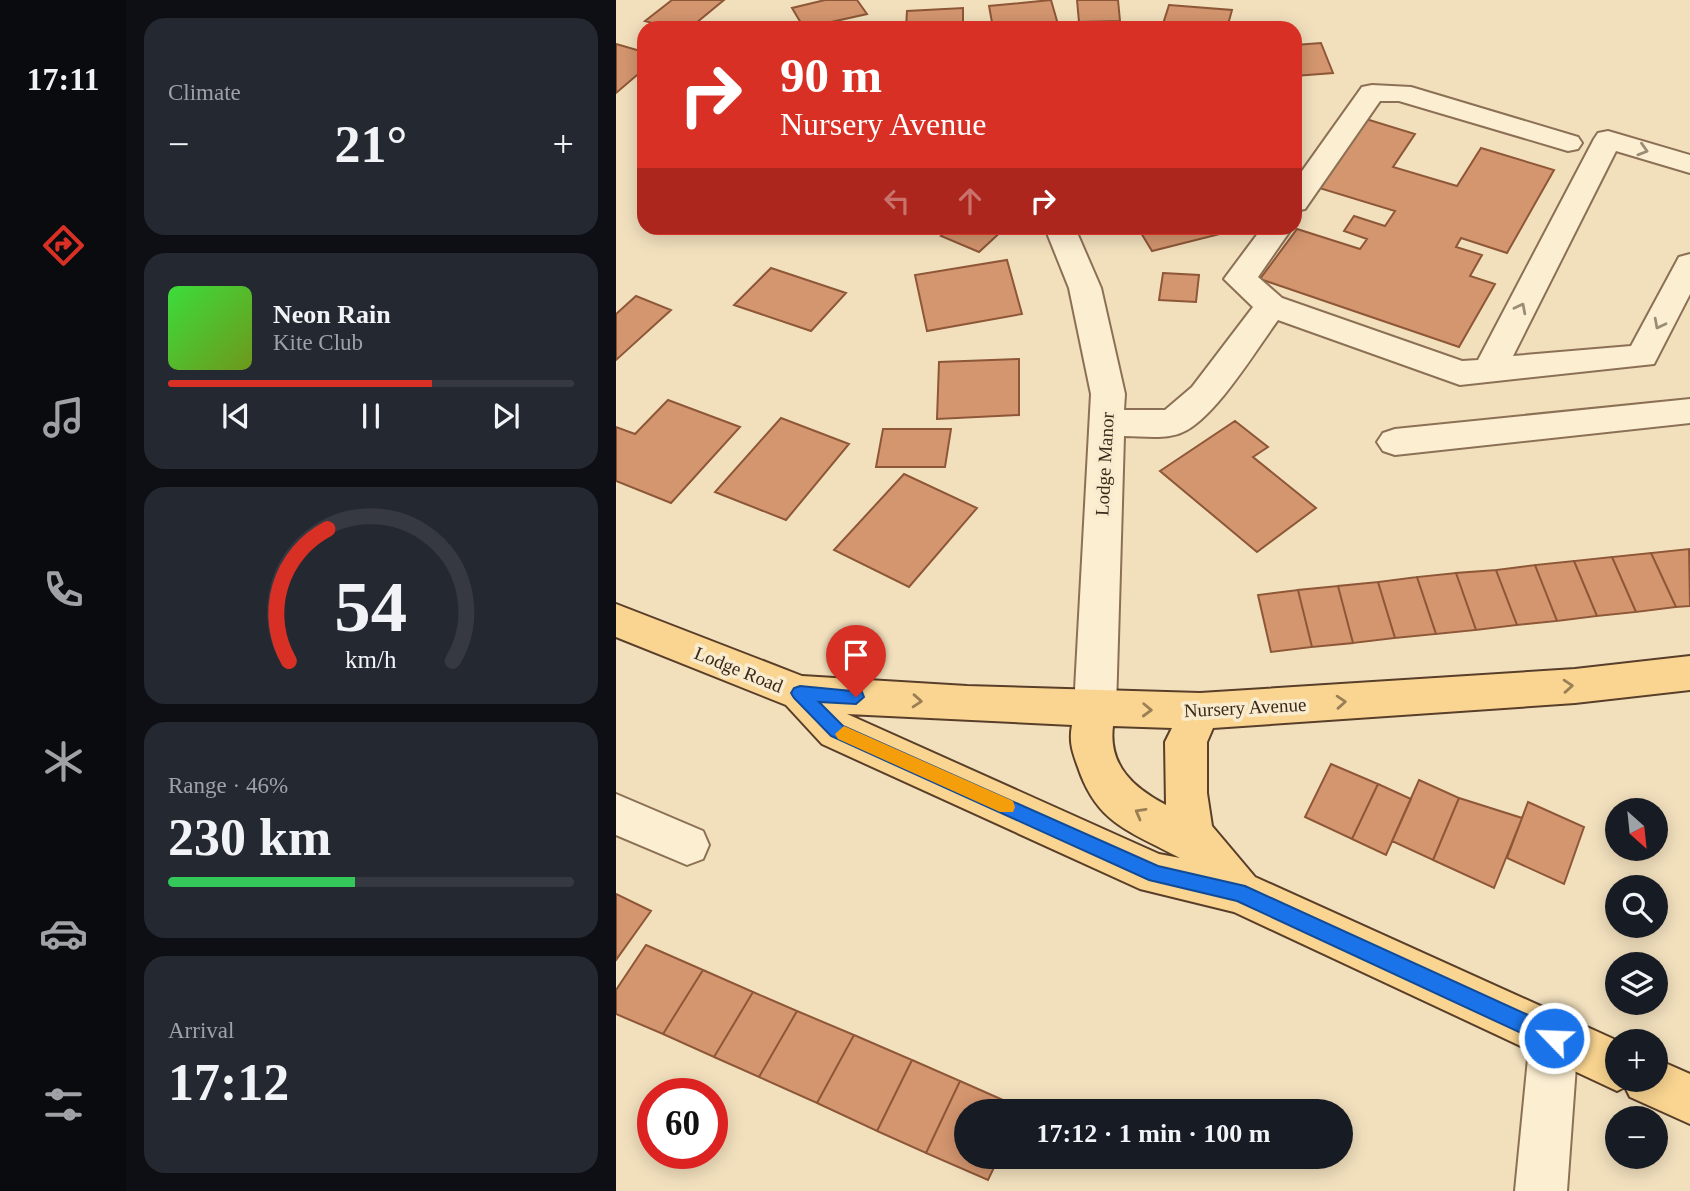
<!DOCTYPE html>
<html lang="en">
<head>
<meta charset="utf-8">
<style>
  body { margin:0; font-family:Georgia,serif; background:#242831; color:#f1f3f6; height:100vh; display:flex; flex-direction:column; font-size:26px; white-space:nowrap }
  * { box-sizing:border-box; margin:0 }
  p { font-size:23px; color:#9ea1a6 }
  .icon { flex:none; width:38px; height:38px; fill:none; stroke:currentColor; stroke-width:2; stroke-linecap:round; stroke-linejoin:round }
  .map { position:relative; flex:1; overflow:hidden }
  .side { display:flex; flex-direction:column; gap:18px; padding:18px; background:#0d0f14; width:490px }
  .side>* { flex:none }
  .guide { position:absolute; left:21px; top:21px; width:665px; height:214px; border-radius:21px; box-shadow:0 4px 18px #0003; background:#d93025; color:#fff; overflow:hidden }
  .needle { width:46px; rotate:153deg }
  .controls { position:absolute; left:989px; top:798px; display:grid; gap:14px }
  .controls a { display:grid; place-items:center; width:63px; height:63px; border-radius:50%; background:#171b24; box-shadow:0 4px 18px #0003; font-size:35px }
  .speed { position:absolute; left:21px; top:1078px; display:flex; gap:14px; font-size:35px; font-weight:700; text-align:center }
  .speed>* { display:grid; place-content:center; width:91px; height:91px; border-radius:50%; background:#171b24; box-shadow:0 4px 18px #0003; line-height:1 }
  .speed .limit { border:10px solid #d22; background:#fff; color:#111 }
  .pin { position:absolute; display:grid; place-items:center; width:60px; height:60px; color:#fff; margin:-72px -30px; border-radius:50% 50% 50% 0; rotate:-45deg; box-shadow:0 0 7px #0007 }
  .pin .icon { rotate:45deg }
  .me { position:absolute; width:77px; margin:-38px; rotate:294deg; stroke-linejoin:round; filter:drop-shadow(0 0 5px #0008) }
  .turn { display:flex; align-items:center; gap:24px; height:147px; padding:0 28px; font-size:32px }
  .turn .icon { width:91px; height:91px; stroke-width:2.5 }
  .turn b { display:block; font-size:49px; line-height:60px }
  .lanes { display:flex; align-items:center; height:66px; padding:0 28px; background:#0003; justify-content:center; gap:35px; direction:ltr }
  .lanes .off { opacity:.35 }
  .big { font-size:52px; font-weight:700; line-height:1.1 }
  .side .card { flex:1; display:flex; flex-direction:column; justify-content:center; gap:10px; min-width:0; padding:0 24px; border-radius:21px; background:#242831 }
  .side .dial { align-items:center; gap:0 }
  .dial svg { height:182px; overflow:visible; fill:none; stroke:#363941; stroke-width:7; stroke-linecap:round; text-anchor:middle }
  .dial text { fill:#f1f3f6; stroke:none }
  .song { display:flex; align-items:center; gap:21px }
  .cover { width:84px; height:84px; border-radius:10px; background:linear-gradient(135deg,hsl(120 70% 55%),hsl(80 70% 35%)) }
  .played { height:7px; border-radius:4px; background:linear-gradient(90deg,#d93025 65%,#363941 65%) }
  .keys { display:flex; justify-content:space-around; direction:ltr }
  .heat { display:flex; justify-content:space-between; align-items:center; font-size:38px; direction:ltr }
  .charge { height:10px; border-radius:5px; background:linear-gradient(90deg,#34c759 46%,#363941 0) }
  .trip { position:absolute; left:338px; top:1099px; width:399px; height:70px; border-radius:35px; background:#171b24; box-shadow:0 4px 18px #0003; font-weight:700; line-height:70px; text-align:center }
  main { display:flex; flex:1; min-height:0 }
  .dock { display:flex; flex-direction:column; width:126px; justify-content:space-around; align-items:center; background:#090b0e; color:#9ea1a6 }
  .dock .icon { width:49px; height:49px }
  .dock .selected { color:#d93025 }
  .dock b { font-size:32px; color:#f1f3f6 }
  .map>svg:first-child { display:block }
  .building { fill:#d4966f; stroke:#8d5738; stroke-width:2 }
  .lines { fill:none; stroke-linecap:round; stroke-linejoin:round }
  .minor-casing { stroke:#8c7055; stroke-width:4 }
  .major-casing { stroke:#593e2a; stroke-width:4 }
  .minor { fill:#fceed1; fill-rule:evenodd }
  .major { fill:#fad591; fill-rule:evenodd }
  .oneway { stroke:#9b8c76 }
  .oneway2 { stroke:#9a7f56 }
  .route { fill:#1a73e8; stroke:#114b97; stroke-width:2 }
  .slow { fill:#f59e0b }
  .labels { text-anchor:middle; stroke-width:7; stroke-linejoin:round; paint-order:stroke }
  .street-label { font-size:19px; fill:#3a291b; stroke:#f9ebce }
</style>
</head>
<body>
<main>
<nav class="dock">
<b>17:11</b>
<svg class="icon selected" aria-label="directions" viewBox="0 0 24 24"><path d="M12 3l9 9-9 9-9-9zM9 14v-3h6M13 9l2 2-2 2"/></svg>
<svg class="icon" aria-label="music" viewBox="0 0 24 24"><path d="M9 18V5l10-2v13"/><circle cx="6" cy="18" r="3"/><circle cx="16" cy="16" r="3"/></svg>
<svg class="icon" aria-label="phone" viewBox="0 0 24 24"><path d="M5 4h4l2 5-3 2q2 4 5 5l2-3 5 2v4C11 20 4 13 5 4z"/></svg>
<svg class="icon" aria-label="climate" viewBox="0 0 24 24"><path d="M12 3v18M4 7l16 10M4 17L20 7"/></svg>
<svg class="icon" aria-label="car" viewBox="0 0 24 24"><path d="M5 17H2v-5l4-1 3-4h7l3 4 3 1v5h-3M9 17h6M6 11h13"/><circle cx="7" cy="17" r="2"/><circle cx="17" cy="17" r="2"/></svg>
<svg class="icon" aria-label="filters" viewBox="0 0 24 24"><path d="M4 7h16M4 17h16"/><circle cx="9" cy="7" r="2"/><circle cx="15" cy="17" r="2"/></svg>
</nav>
<section class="side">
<div class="card"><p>Climate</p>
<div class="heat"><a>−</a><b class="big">21°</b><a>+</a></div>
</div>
<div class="card">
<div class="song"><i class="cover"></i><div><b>Neon Rain</b><p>Kite Club</p></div></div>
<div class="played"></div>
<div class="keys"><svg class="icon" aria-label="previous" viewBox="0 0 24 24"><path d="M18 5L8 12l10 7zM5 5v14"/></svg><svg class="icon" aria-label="pause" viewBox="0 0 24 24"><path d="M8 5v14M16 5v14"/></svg><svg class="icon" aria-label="next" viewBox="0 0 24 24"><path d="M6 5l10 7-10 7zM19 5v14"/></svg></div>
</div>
<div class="card dial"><svg viewBox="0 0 100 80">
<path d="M14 69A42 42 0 1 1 86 69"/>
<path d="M14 69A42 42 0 0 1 31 11" stroke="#d93025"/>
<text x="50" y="56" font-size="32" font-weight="700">54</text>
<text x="50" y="72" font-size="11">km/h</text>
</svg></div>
<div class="card"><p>Range · 46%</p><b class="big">230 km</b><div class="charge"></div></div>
<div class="card"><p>Arrival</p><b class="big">17:12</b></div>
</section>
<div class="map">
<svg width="1074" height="1191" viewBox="0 0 1074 1191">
  <rect width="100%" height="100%" fill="#f2e0bd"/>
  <path class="building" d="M56 0H108L74 28H54L29 21Z
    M209 0H241L251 14 188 28 176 8Z
    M435 0 443 28H377L373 6Z
    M461 0H502L504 21 463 22Z
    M553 5 616 10 611 28 546 27Z
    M347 8V28H290L291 11Z
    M705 43 717 73 679 76V45Z
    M0 44 28 52V69L0 93Z
    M750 119 799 134 777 167 841 186 865 148 938 170 891 253 845 238 840 247 866 255 854 276 879 284 843 347 644 279 681 229 744 249 751 239 728 231 738 216 769 226 779 211 700 187Z
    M334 228H389L363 252 325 236Z
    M522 228H599L604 234 536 251Z
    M391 260 406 314 311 331 299 275Z
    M155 268 230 293 195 331 118 305Z
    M547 273 583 275 580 302 543 300Z
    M20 296 55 310 0 360V314Z
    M403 359V415L321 419 323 362Z
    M52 400 124 427 55 503 0 481V427L19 434Z
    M165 418 233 444 170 520 99 492Z
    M619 421 652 447 637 457 700 508 641 552 544 471Z
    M267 429H335L329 467H260Z
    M288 474 361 508 293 587 218 550Z
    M1073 549 1074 606 1060 607 1035 553Z
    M1035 553 1060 607 1020 612 996 557Z
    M996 557 1020 612 981 616 958 561Z
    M958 561 981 616 941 621 919 565Z
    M919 565 941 621 901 625 880 570Z
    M880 570 901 625 860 630 840 573Z
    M840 573 860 630 820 634 801 577Z
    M801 577 820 634 779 638 762 582Z
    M762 582 779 638 737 643 722 586Z
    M722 586 737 643 696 647 682 590Z
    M682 590 696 647 655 652 642 595Z
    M715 764 762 784 736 839 689 817Z
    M803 780 843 798 817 860 776 841Z
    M762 784 795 799 770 855 736 839Z
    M843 798 906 818 878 888 817 860Z
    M912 802 968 827 948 884 891 858Z
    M0 894 35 911 0 960Z
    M30 945 87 970 47 1034 0 1014V990Z
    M87 970 137 992 98 1057 47 1034Z
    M137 992 181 1011 143 1077 98 1057Z
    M181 1011 238 1035 201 1103 143 1077Z
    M238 1035 296 1060 261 1131 201 1103Z
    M296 1060 344 1081 310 1153 261 1131Z
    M344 1081 405 1108 403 1111H350V1157H383L372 1180 310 1153Z"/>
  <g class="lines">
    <defs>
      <path id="minor" d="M756 85 795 87 962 137 966 143 962 149 952 151 783 101H764L689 209 679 211V181L746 87Z
        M992 131 1074 155V173L1000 151 897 356 1015 346 1063 257 1074 254V294L1038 364 844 385 662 320C640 350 599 418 567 432 551 440 526 436 508 436L500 708 494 721 479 726 464 721 458 708 475 394 453 288 429 228H459L485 288 509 394 508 410H549L576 387 637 307 608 279 646 228H676L642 277 666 298 846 361 862 360 978 139 982 133Z
        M1074 399V423L779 455 767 451 761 442 767 433 779 429Z
        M0 794 87 831 93 845 87 859 71 865 0 835Z
        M938 1014 955 1021 962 1038 951 1191H899L914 1038 921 1021Z"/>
      <path id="major" d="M0 604 186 676 351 686 584 693 959 669 1074 656V690L959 703 597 728 591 742V793L596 826 639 877 1002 1041 1001 1080H1040V1059L1074 1074V1124L1014 1097 1009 1087 1001 1091 984 1083 618 912 524 889 206 744 170 705 0 637ZM231 714 456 725C453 741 456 751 462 767 481 824 514 831 564 858L543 854ZM497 726 556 728 549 742 550 805C518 788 492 766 497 726Z"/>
    </defs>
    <use href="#minor" class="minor-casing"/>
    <use href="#major" class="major-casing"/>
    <use href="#minor" class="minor"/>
    <use href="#major" class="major"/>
  </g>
  <defs><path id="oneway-chevron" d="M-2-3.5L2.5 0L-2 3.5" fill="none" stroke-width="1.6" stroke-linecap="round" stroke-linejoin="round" transform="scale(1.75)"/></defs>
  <g class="oneway">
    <use href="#oneway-chevron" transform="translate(1027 150) rotate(17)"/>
    <use href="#oneway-chevron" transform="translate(905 308) rotate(-63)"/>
    <use href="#oneway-chevron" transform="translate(1043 324) rotate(117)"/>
  </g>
  <g class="oneway2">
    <use href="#oneway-chevron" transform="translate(952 686) rotate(-4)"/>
    <use href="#oneway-chevron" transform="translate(301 701) rotate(4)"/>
    <use href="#oneway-chevron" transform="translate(725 702) rotate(-4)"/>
    <use href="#oneway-chevron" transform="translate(531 710) rotate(2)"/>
    <use href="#oneway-chevron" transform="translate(524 813) rotate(-151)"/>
  </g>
  <path class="route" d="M184 686 246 692 248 697 240 704 203 702 227 726 542 866 629 886 945 1030 948 1038 945 1045 938 1048 931 1045 621 901 533 880 215 736 178 698 175 693 178 688Z"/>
  <path class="slow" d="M228 726 397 801 399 807 397 812H384L222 739 219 734Z"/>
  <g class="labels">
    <g class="street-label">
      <text transform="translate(488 464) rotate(-87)" y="7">Lodge Manor</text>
      <text transform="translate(123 669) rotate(22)" y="7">Lodge Road</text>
      <text transform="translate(629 707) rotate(-3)" y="7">Nursery Avenue</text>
    </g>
  </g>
</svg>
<div class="controls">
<a><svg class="needle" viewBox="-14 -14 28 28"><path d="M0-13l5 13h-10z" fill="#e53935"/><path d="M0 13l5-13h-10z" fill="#9ea1a6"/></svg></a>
<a><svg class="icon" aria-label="search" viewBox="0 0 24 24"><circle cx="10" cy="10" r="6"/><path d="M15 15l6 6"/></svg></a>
<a><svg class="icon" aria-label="layers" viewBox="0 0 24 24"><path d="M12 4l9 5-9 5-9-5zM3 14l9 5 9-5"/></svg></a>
<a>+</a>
<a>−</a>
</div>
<div class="speed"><div class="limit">60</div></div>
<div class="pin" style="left:240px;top:697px;background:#d93025"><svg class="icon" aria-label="arrive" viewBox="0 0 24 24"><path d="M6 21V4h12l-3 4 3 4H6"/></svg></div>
<svg class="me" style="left:938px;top:1038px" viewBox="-20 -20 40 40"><circle r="17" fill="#1a73e8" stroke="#fff" stroke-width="3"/><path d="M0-11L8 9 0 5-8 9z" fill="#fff"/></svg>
<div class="trip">17:12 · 1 min · 100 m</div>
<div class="guide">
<div class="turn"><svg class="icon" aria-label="right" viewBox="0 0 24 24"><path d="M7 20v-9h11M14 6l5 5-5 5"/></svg><div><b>90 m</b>Nursery Avenue</div></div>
<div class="lanes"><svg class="icon off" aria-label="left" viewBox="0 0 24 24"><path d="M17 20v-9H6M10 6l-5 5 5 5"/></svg><svg class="icon off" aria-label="ahead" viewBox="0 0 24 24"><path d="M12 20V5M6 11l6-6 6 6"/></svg><svg class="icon" aria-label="right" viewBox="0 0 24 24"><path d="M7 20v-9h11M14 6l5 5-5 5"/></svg></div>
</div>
</div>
</main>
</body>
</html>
